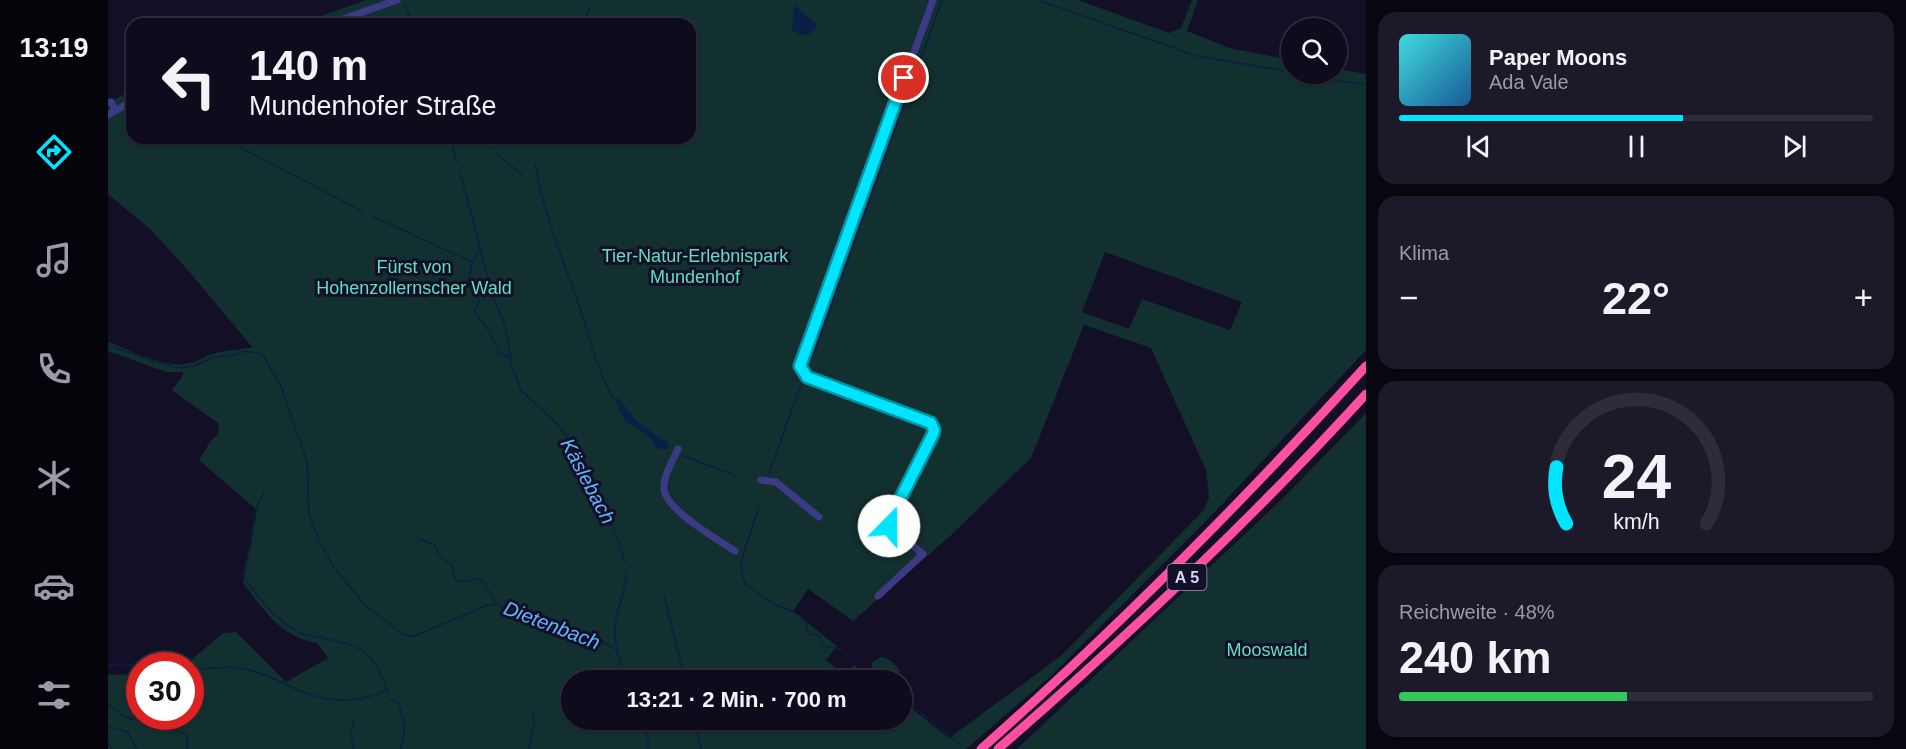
<!DOCTYPE html>
<html lang="de">
<head>
<meta charset="utf-8">
<style>
  body { margin:0; font-family:Helvetica,sans-serif; background:#1c1929; color:#f1f3f6; height:100vh; display:flex; flex-direction:column; font-size:22px; white-space:nowrap }
  * { box-sizing:border-box; margin:0 }
  p { font-size:20px; color:#9b9ba3 }
  .icon { flex:none; width:33px; height:33px; fill:none; stroke:currentColor; stroke-width:2; stroke-linecap:round; stroke-linejoin:round }
  .map { position:relative; flex:1; overflow:hidden }
  .drawer { display:flex; flex-direction:column; gap:12px; padding:12px; background:#08060f; width:540px }
  .drawer>* { flex:none }
  .guide { position:absolute; left:18px; top:18px; width:570px; height:126px; border-radius:18px; box-shadow:0 2px 4px #0004,0 0 0 2px #2e2b3b; background:#0e0b1c; color:#f1f3f6; overflow:hidden }
  .fabs { position:absolute; left:1173px; top:18px; display:grid; gap:12px }
  .fabs a { display:grid; place-items:center; width:66px; height:66px; border-radius:50%; background:#0e0b1c; box-shadow:0 2px 4px #0004,0 0 0 2px #2e2b3b; font-size:30px }
  .speed { position:absolute; left:18px; top:652px; display:flex; gap:12px; font-size:30px; font-weight:700; text-align:center }
  .speed>* { display:grid; place-content:center; width:78px; height:78px; border-radius:50%; background:#0e0b1c; box-shadow:0 2px 4px #0004,0 0 0 2px #2e2b3b; line-height:1 }
  .speed .limit { border:9px solid #d22; background:#fff; color:#111 }
  .pin { position:absolute; display:grid; place-items:center; width:51px; height:51px; color:#fff; margin:-26px; border:3px solid #fff; border-radius:50%; box-shadow:0 2px 6px #0007 }
  .me { position:absolute; width:66px; margin:-33px; rotate:22deg; stroke-linejoin:round; filter:drop-shadow(0 0 4px #0008) }
  .turn { display:flex; align-items:center; gap:21px; height:126px; padding:0 24px; font-size:27px }
  .turn .icon { width:78px; height:78px; stroke-width:2.5 }
  .turn b { display:block; font-size:42px; line-height:51px }
  .big { font-size:45px; font-weight:600; line-height:1.1 }
  .drawer .card { flex:1; display:flex; flex-direction:column; justify-content:center; gap:9px; min-width:0; padding:0 21px; border-radius:18px; background:#1c1929 }
  .drawer .dial { align-items:center; gap:0 }
  .dial svg { height:156px; overflow:visible; fill:none; stroke:#2e2b3b; stroke-width:7; stroke-linecap:round; text-anchor:middle }
  .dial text { fill:#f1f3f6; stroke:none }
  .song { display:flex; align-items:center; gap:18px }
  .cover { width:72px; height:72px; border-radius:9px; background:linear-gradient(135deg,hsl(180 70% 55%),hsl(210 70% 35%)) }
  .played { height:6px; border-radius:3px; background:linear-gradient(90deg,#00e5ff 60%,#2e2b3b 60%) }
  .keys { display:flex; justify-content:space-around; direction:ltr }
  .heat { display:flex; justify-content:space-between; align-items:center; font-size:33px; direction:ltr }
  .charge { height:9px; border-radius:4px; background:linear-gradient(90deg,#34c759 48%,#2e2b3b 0) }
  .trip { position:absolute; left:453px; top:670px; width:351px; height:60px; border-radius:30px; background:#0e0b1c; box-shadow:0 2px 4px #0004,0 0 0 2px #2e2b3b; font-weight:600; line-height:60px; text-align:center }
  main { display:flex; flex:1; min-height:0 }
  .menu { display:flex; flex-direction:column; width:108px; justify-content:space-around; align-items:center; background:#06040b; color:#9b9ba3 }
  .menu .icon { width:42px; height:42px }
  .menu .on { color:#00e5ff }
  .menu b { font-size:27px; color:#f1f3f6 }
  .map>svg:first-child { display:block }
  .green { fill:#12302f; fill-rule:evenodd }
  .water { fill:#0a1f44 }
  .lines { fill:none; stroke-linecap:round; stroke-linejoin:round }
  .stream { stroke:#0a1f44; stroke-width:1.5 }
  .minor { stroke:#3d3a85; stroke-width:7 }
  .highway { stroke:#ff4fa3; stroke-width:9 }
  .route-casing { stroke:#0095a6; stroke-width:15 }
  .route { stroke:#00e5ff; stroke-width:10 }
  .labels { text-anchor:middle; stroke-width:6; stroke-linejoin:round; paint-order:stroke }
  .shield { fill:#130f26; stroke:#9e99be; stroke-width:1.5 }
  .shield-label { font-size:16px; font-weight:bold; fill:#d9d4ff }
  .park-label { font-size:18px; fill:#5fe0c0; stroke:#130f26 }
  .water-label { font-size:20px; font-style:italic; fill:#62b6ff; stroke:#130f26 }
</style>
</head>
<body>
<main>
<nav class="menu">
<b>13:19</b>
<svg class="icon on" aria-label="directions" viewBox="0 0 24 24"><path d="M12 3l9 9-9 9-9-9zM9 14v-3h6M13 9l2 2-2 2"/></svg>
<svg class="icon" aria-label="music" viewBox="0 0 24 24"><path d="M9 18V5l10-2v13"/><circle cx="6" cy="18" r="3"/><circle cx="16" cy="16" r="3"/></svg>
<svg class="icon" aria-label="phone" viewBox="0 0 24 24"><path d="M5 4h4l2 5-3 2q2 4 5 5l2-3 5 2v4C11 20 4 13 5 4z"/></svg>
<svg class="icon" aria-label="climate" viewBox="0 0 24 24"><path d="M12 3v18M4 7l16 10M4 17L20 7"/></svg>
<svg class="icon" aria-label="car" viewBox="0 0 24 24"><path d="M5 17H2v-5l4-1 3-4h7l3 4 3 1v5h-3M9 17h6M6 11h13"/><circle cx="7" cy="17" r="2"/><circle cx="17" cy="17" r="2"/></svg>
<svg class="icon" aria-label="filters" viewBox="0 0 24 24"><path d="M4 7h16M4 17h16"/><circle cx="9" cy="7" r="2"/><circle cx="15" cy="17" r="2"/></svg>
</nav>
<div class="map">
<svg width="1258" height="749" viewBox="0 0 1258 749">
  <rect width="100%" height="100%" fill="#130f26"/>
  <path class="green" d="M258 0H970L1061 33 1073 28 1084 0H1090L1079 31 1121 48 1183 60 1184 74H1228L1229 69 1258 74V350L1102 517 944 675 858 749H0V675L31 674 32 717H82V666H76L115 633 128 632 178 682 220 658 209 643C171 636 158 612 135 583L149 510 91 460 102 442 110 434 111 424 64 390 75 375V372H58L0 351V342C21 350 56 367 77 364 89 363 98 355 108 353 121 350 133 349 145 348L78 268 42 229 0 194V103L24 90V138H582V24H191ZM997 252 1134 302 1122 330 1034 299 1021 329 974 312ZM976 325 1043 348 1098 470 1101 497 1096 510 953 656 841 738 794 701V720H464V681H767L746 665 737 676 718 660 729 646 685 611 700 589 745 621 841 537 923 458Z
    M1258 413V749H909L1174 499Z
    M773 657C780 658 790 664 792 672L787 681H779L764 671V663Z"/>
  <path class="water" d="M686 5 710 26 703 33 695 36 684 30Z
    M506 398 511 399 530 422 561 444 560 449H552L547 447 542 437 517 421Z"/>
  <g class="lines">
    <path class="stream" d="M930 0 1069 49
      M296 4 305 24
      M476 24 482 6
      M1071 50 1089 56 1184 72
      M1191 74 1258 85
      M115 138 127 144
      M342 138 349 162
      M368 138 382 148
      M434 140 435 138
      M133 148 254 211
      M389 154 414 175
      M427 164C435 211 453 255 469 300 481 333 488 369 506 399
      M352 171 385 298 397 325 404 367 413 390 450 425 460 438 489 492 509 537 517 562
      M264 216 364 262
      M372 249 364 262 361 282 371 301 366 312 379 328 392 354 400 356
      M0 345 45 361 71 368 86 366 105 357 126 355 137 351 154 354 173 386 199 462 201 514 210 539 226 567 256 604 293 633 301 636H306L380 605 388 604 417 617 440 624 455 626 474 637 492 641 508 649
      M700 370 834 0
      M573 455 626 475
      M661 473 695 379
      M156 493 146 512 143 544 134 575C150 597 164 617 188 631 195 636 206 636 215 638 257 647 265 652 280 692
      M651 507 637 549 633 564 634 575 637 583 655 597 667 605 686 612 697 620 700 634 710 635 716 646 729 648 744 658
      M309 538 327 545 331 556 344 565 347 578 351 582 369 579 375 581 388 604
      M556 596 574 667
      M0 665 39 666
      M756 668 773 681
      M82 669C99 670 117 665 133 668 176 676 199 706 247 699 259 698 267 696 278 690
      M577 678 578 681
      M518 681C511 658 503 638 509 615 512 600 519 588 518 572
      M794 698 853 745
      M282 699 290 703C296 720 299 732 292 749
      M0 704 17 717 26 720 30 715
      M58 717 62 727 79 735V749
      M535 720 540 739V749
      M587 720 593 749
      M0 726 19 732 29 749
      M0 742 4 749
      M246 749 243 735 246 719
      M421 749 426 725 425 713"/>
    <path class="minor" d="M221 24 289 0
      M3 102 7 110
      M0 115 24 101
      M570 449C565 460 555 476 556 489 557 509 610 540 627 551
      M653 480 668 482 711 517
      M770 596 815 554 781 526 782 519 826 434V430L823 423 699 377 692 366 825 0"/>
    <path class="highway" d="M873 749C1009 629 1136 500 1258 366
      M890 749C1019 637 1143 520 1258 394"/>
  </g>
  <g class="lines">
    <defs>
      <path id="route" d="M781 526 782 519 825 434 826 430 823 423 699 377 692 366 796 78"/>
    </defs>
    <use href="#route" class="route-casing"/>
    <use href="#route" class="route"/>
  </g>
  <g class="labels">
    <rect class="shield" x="1059.5" y="564" width="39" height="26" rx="4.5"/>
    <g class="shield-label">
      <text x="1079" y="583">A 5</text>
    </g>
    <g class="park-label">
      <text x="587" y="262">Tier-Natur-Erlebnispark<tspan x="587" dy="21">Mundenhof</tspan></text>
      <text x="306" y="273">Fürst von<tspan x="306" dy="21">Hohenzollernscher Wald</tspan></text>
      <text x="1159" y="656">Mooswald</text>
    </g>
    <g class="water-label">
      <text transform="translate(480 481) rotate(62)" y="7">Käslebach</text>
      <text transform="translate(444 625) rotate(21)" y="7">Dietenbach</text>
    </g>
  </g>
</svg>
<div class="fabs">
<a><svg class="icon" aria-label="search" viewBox="0 0 24 24"><circle cx="10" cy="10" r="6"/><path d="M15 15l6 6"/></svg></a>
</div>
<div class="speed"><div class="limit">30</div></div>
<div class="pin" style="left:796px;top:78px;background:#d93025"><svg class="icon" aria-label="arrive" viewBox="0 0 24 24"><path d="M6 21V4h12l-3 4 3 4H6"/></svg></div>
<svg class="me" style="left:781px;top:526px" viewBox="-20 -20 40 40"><circle r="19" fill="#fff"/><path d="M0-13L10 11 0 6-10 11z" fill="#00e5ff"/></svg>
<div class="trip">13:21 · 2 Min. · 700 m</div>
<div class="guide">
<div class="turn"><svg class="icon" aria-label="left" viewBox="0 0 24 24"><path d="M17 20v-9H6M10 6l-5 5 5 5"/></svg><div><b>140 m</b>Mundenhofer Straße</div></div>
</div>
</div>
<section class="drawer">
<div class="card">
<div class="song"><i class="cover"></i><div><b>Paper Moons</b><p>Ada Vale</p></div></div>
<div class="played"></div>
<div class="keys"><svg class="icon" aria-label="previous" viewBox="0 0 24 24"><path d="M18 5L8 12l10 7zM5 5v14"/></svg><svg class="icon" aria-label="pause" viewBox="0 0 24 24"><path d="M8 5v14M16 5v14"/></svg><svg class="icon" aria-label="next" viewBox="0 0 24 24"><path d="M6 5l10 7-10 7zM19 5v14"/></svg></div>
</div>
<div class="card"><p>Klima</p>
<div class="heat"><a>−</a><b class="big">22°</b><a>+</a></div>
</div>
<div class="card dial"><svg viewBox="0 0 100 80">
<path d="M14 69A42 42 0 1 1 86 69"/>
<path d="M14 69A42 42 0 0 1 9 40" stroke="#00e5ff"/>
<text x="50" y="56" font-size="32" font-weight="700">24</text>
<text x="50" y="72" font-size="11">km/h</text>
</svg></div>
<div class="card"><p>Reichweite · 48%</p><b class="big">240 km</b><div class="charge"></div></div>
</section>
</main>
</body>
</html>
